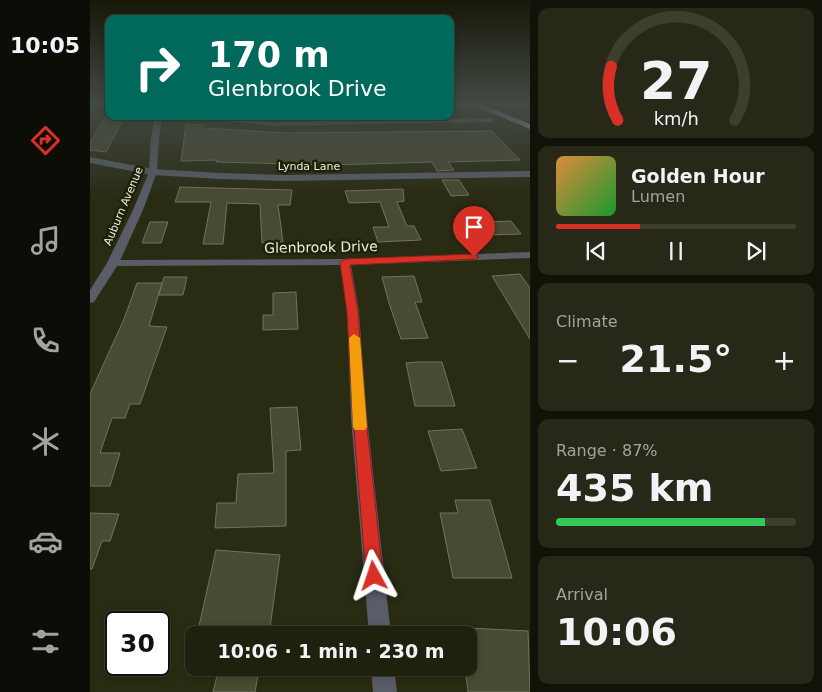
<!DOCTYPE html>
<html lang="en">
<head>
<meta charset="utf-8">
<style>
  body { margin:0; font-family:"DejaVu Sans",sans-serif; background:#272817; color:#f1f3f6; height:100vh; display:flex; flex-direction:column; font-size:19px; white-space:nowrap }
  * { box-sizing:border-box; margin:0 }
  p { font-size:16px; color:#a1a39e }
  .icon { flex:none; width:28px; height:28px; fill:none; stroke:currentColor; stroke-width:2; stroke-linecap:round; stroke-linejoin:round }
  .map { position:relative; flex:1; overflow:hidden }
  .drawer { display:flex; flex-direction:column; gap:8px; padding:8px; background:#111208; width:292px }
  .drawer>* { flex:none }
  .banner { position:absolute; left:15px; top:15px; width:349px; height:105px; border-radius:10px; box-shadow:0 2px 8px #0003,0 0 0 1px #3c3e2e; background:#00695c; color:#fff; overflow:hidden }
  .speed { position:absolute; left:15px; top:611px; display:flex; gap:10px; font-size:25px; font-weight:700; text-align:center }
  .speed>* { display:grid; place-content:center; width:65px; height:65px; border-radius:50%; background:#1f200e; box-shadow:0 2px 8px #0003,0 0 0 1px #3c3e2e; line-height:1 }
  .speed .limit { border:2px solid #111; border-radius:8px; background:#fff; color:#111 }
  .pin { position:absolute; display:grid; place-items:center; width:42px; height:42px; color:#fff; margin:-51px -21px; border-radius:50% 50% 50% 0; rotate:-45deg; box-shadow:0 0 5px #0007 }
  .pin .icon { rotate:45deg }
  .me { position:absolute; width:55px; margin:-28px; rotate:355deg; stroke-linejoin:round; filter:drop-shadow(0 0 4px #0008) }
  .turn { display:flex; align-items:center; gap:18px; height:105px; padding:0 20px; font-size:22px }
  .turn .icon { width:65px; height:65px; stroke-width:2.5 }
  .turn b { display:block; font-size:35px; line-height:42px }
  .big { font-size:38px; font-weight:800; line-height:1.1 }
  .drawer .tile { flex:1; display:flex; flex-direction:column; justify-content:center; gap:8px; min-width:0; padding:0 18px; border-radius:10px; background:#272817 }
  .drawer .dial { align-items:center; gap:0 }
  .dial svg { height:130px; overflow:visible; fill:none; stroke:#3c3e2e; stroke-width:7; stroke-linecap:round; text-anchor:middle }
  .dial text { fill:#f1f3f6; stroke:none }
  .song { display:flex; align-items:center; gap:15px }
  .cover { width:60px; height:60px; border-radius:8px; background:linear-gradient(135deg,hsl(30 70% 55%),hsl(130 70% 35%)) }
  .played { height:5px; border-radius:2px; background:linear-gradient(90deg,#d93025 35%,#3c3e2e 35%) }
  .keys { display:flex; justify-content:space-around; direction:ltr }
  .heat { display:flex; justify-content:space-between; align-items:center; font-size:28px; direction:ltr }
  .charge { height:8px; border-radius:4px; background:linear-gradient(90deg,#34c759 87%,#3c3e2e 0) }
  .trip { position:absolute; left:95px; top:626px; width:292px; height:50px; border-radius:10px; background:#1f200e; box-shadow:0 2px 8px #0003,0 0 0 1px #3c3e2e; font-weight:800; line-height:50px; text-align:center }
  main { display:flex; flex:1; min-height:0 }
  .tab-bar { display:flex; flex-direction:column; width:90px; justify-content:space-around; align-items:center; background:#0c0d06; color:#a1a39e }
  .tab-bar .icon { width:35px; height:35px }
  .tab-bar .selected { color:#d93025 }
  .tab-bar b { font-size:22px; color:#f1f3f6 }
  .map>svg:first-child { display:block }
  .building { fill:#484a31; stroke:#72745a }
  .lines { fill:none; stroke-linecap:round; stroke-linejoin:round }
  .minor { fill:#595d68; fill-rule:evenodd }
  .tertiary { fill:#595d68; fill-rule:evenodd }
  .motorway { fill:#9ca6c0; fill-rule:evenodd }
  .route { fill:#d93025; stroke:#8d1f18 }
  .slow { fill:#f59e0b }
  .labels { text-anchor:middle; stroke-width:5; stroke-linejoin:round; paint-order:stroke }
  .far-street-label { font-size:11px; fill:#eceedf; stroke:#1f210a }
  .street-label { font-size:14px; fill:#eceedf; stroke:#1f210a }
</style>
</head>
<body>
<main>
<nav class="tab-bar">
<b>10:05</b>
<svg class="icon selected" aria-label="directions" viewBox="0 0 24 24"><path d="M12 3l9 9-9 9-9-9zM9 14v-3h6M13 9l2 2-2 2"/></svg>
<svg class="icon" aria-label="music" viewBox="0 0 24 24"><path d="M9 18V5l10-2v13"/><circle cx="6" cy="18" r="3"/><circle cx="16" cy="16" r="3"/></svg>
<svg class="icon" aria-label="phone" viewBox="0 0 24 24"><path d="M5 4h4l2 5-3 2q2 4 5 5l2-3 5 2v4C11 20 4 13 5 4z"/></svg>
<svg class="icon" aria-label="climate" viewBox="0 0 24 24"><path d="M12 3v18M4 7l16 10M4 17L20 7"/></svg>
<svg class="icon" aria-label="car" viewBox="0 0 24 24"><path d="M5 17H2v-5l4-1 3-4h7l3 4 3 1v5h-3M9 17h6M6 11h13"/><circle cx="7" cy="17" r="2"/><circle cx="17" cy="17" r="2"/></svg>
<svg class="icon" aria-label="filters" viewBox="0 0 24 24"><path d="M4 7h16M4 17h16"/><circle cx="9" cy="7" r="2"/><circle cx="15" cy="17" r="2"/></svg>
</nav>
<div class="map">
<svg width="440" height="692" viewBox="0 0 440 692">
  <rect width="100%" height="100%" fill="#292b13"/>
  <path class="building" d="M16 116H35L16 152 0 150V142Z
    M96 124 114 125 112 128 195 133 402 131 430 160 358 162 364 170 347 171 342 162 239 165 126 162 127 160 91 161Z
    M352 180H369L379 195 361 196Z
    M90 187 202 190 200 205H188L193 242 172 243 170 204 137 203 133 244H113L121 202H85Z
    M313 189 314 201 307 202 317 226H324L331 240 288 242 283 227H299L290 202 259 203 255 191Z
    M421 221 431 234 400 235 391 222Z
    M60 222H78L71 243H52Z
    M430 274 440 288V339L402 276Z
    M324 276 332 302H325L338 338 311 339 299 303 292 277Z
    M74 277H97L93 295H69Z
    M47 283H72L59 326 77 327 50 404H40L35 418H22L10 453H30L20 486H0V394L34 319Z
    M206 292 208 329 173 330V315H183V293Z
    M327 362H352L365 406H325L316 363Z
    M207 407 211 450 196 451V526L125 528 127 503H146L148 474 184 473 180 408Z
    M372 429 387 468 351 471 338 431Z
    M365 500H400L422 578H363L350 513H368Z
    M0 513 29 514 20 541H12L2 569H0Z
    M126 550 190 555 179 635H107Z
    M379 628 438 631 440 692H378L375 668H379Z
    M129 668 169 670 165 692H123Z"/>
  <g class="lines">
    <path class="minor" d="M95 116H123L182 122 401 118 405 120 401 122 182 126Z
      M0 157 63 169 130 173 195 175 440 171V177L195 181 130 179 63 175 0 163Z
      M440 252V258L261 265 269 312 277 418 301 635H279L261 418 257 312 250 265 23 266 17 263 23 260 255 259Z
      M281 668H304L307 692H283Z"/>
    <path class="tertiary" d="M65 116H73L69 138 67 172 53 210 29 263 4 302 0 303V290L17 263 43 210 59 172 61 138Z"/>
    <path class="motorway" d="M378 103H389L440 124V129Z"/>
  </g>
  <linearGradient id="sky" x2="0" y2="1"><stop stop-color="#17180a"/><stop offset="0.52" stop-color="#434a44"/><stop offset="1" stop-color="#434a44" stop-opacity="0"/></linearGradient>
  <rect width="440" height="200" fill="url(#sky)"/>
  <path class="route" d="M384 254 389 257 387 259 260 265 268 312 276 418 293 576 290 581 284 584 278 581 276 576 263 418 257 312 250 262 255 259Z"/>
  <path class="slow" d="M264 334 270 338 277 427 275 430H265L263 427 259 338Z"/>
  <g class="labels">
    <g class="far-street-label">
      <text x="219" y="170">Lynda Lane</text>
      <text transform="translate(33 206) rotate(-67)" y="4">Auburn Avenue</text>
    </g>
    <g class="street-label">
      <text transform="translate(231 247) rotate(-1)" y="5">Glenbrook Drive</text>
    </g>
  </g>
</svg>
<div class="speed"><div class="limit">30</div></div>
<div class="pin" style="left:384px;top:257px;background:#d93025"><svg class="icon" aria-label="arrive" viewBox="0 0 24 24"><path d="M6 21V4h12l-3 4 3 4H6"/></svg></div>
<svg class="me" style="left:284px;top:576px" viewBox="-20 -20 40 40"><path d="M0-17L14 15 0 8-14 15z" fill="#d93025" stroke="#fff" stroke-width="4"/></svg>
<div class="trip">10:06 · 1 min · 230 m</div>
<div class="banner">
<div class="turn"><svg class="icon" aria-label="right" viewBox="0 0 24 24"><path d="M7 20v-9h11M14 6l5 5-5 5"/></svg><div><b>170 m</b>Glenbrook Drive</div></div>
</div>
</div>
<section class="drawer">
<div class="tile dial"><svg viewBox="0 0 100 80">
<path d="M14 69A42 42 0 1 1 86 69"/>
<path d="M14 69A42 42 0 0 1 10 36" stroke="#d93025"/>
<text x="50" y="56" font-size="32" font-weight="700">27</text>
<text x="50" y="72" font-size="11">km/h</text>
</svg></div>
<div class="tile">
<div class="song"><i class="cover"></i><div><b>Golden Hour</b><p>Lumen</p></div></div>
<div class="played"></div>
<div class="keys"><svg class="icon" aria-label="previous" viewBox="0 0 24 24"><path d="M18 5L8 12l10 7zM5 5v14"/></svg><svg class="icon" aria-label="pause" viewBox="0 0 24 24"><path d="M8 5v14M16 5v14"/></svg><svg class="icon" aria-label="next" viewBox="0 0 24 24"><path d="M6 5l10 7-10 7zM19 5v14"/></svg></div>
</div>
<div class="tile"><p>Climate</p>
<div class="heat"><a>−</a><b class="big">21.5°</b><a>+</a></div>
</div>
<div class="tile"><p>Range · 87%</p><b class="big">435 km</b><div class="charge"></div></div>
<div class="tile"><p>Arrival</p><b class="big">10:06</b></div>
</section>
</main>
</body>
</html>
